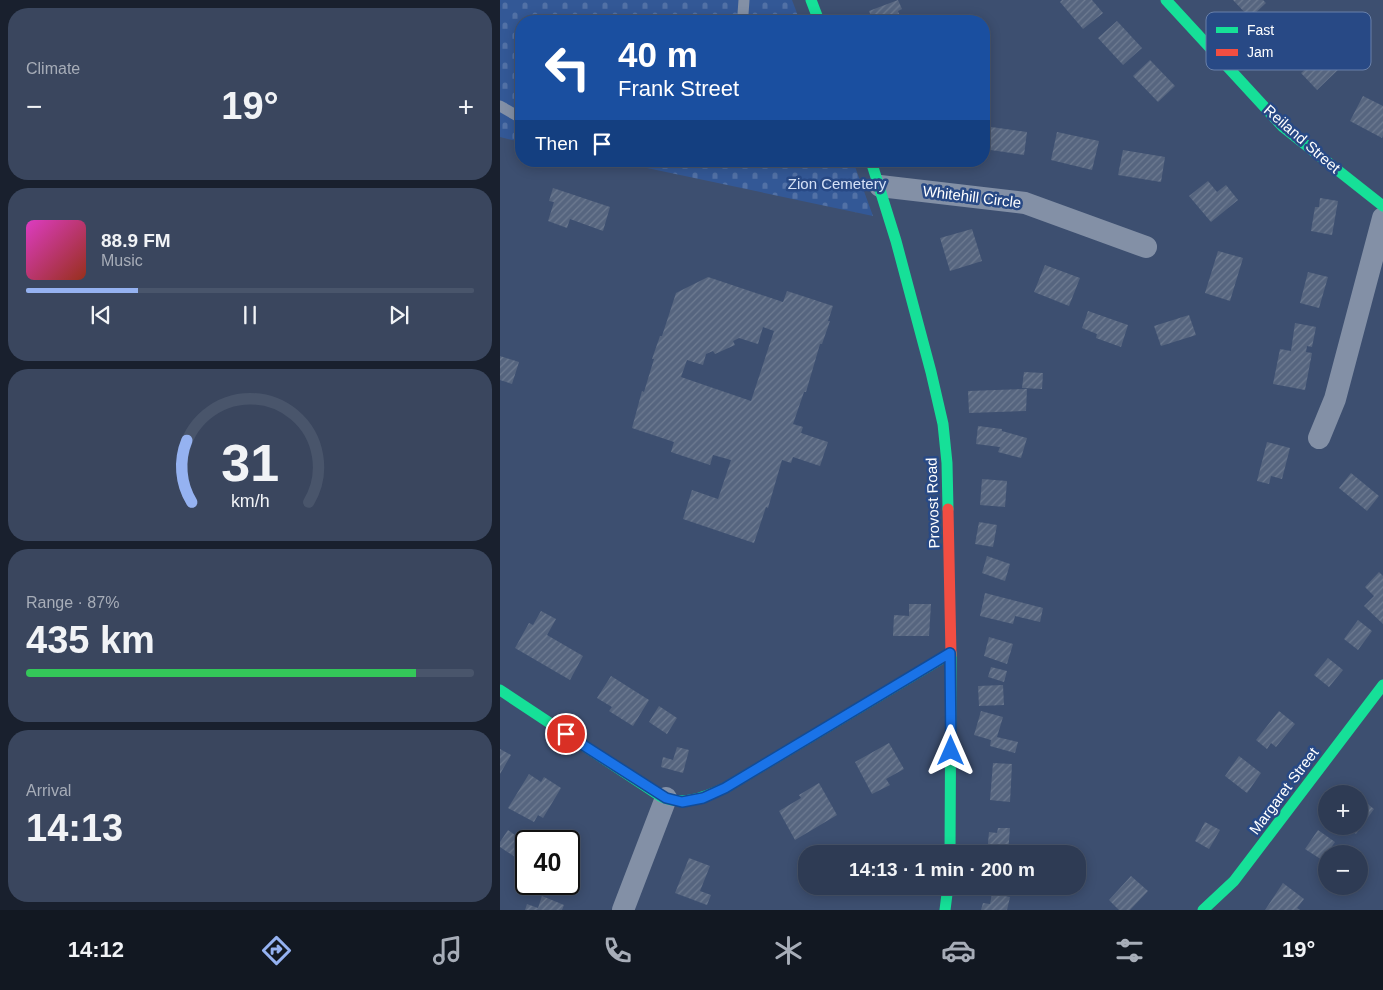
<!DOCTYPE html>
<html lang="en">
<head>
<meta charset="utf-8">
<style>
  body { margin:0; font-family:Arial,sans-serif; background:#3a465e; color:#f1f3f6; height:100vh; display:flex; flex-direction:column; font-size:19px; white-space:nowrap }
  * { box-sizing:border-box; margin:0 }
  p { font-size:16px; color:#a7adb8 }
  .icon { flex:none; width:28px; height:28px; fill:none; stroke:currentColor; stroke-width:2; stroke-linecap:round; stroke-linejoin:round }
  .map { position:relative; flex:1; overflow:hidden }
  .details { display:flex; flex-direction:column; gap:8px; padding:8px; background:#19202e; width:500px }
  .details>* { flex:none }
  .hud { position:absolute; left:15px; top:15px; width:475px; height:152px; border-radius:20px; box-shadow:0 2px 12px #0003,0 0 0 1px #49556b; background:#1a4fa0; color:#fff; overflow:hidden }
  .controls { position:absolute; left:818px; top:785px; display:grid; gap:10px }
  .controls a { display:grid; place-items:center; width:50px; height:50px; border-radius:50%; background:#2e3b54; box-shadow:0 2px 12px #0003,0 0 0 1px #49556b; font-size:25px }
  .speed { position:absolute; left:15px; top:830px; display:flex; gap:10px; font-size:25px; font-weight:700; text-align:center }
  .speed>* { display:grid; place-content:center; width:65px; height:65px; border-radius:50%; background:#2e3b54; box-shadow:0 2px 12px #0003,0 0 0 1px #49556b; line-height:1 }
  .speed .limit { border:2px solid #111; border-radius:8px; background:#fff; color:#111 }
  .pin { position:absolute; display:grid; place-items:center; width:42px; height:42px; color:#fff; margin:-21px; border:2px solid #fff; border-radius:50%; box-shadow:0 1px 5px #0007 }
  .me { position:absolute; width:55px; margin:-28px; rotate:0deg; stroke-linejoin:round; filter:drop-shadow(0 0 4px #0008) }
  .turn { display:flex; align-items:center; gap:18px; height:105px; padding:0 20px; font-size:22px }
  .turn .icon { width:65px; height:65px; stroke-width:2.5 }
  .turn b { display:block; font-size:35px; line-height:42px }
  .then { display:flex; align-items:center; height:48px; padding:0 20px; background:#0003; gap:10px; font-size:19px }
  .big { font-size:38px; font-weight:700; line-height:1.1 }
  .details .card { flex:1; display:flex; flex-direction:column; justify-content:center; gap:8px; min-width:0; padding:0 18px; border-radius:20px; background:#3a465e }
  .details .dial { align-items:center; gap:0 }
  .dial svg { height:130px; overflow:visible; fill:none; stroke:#49556b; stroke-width:7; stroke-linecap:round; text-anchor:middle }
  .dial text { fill:#f1f3f6; stroke:none }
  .song { display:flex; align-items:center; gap:15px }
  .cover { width:60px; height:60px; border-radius:8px; background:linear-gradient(135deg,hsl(310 70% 55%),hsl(10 70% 35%)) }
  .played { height:5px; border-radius:2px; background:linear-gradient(90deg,#95b2f1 25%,#49556b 25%) }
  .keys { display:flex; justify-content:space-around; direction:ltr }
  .heat { display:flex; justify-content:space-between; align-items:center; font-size:28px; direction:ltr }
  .charge { height:8px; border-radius:4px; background:linear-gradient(90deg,#34c759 87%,#49556b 0) }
  .trip { position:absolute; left:298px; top:845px; width:288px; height:50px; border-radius:20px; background:#2e3b54; box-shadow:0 2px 12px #0003,0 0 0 1px #49556b; font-weight:700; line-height:50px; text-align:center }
  .dock { display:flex; height:80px; justify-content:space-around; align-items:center; background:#121822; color:#a7adb8 }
  .dock .icon { width:35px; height:35px }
  .dock .selected { color:#95b2f1 }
  .dock b { font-size:22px; color:#f1f3f6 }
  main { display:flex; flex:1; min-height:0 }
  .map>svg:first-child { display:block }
  .cemetery { fill:url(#cemetery-stones) }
  .building { fill:url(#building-hatch); fill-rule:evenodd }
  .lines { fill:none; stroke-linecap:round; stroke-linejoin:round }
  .lane { stroke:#8390a6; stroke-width:11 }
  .street { stroke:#8390a6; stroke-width:22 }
  .fast { stroke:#16e098; stroke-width:11 }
  .jam { stroke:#f24e42; stroke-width:11 }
  .route-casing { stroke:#114b97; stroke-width:12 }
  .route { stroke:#1a73e8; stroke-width:9 }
  .labels { text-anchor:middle; stroke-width:5; stroke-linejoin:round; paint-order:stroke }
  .street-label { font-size:15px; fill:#fff; stroke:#284985 }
  .park-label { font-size:15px; fill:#d5e1f6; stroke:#284985 }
  .key { fill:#284985; stroke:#6880aa; stroke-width:1 }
  .key-label { font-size:14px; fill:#fff }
</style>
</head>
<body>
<main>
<section class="details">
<div class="card"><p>Climate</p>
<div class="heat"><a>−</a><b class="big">19°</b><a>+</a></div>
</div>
<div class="card">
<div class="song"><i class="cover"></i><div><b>88.9 FM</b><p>Music</p></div></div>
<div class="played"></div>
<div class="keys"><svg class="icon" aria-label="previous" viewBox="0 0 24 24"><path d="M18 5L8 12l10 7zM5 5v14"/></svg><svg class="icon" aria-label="pause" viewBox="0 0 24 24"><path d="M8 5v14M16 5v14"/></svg><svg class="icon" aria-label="next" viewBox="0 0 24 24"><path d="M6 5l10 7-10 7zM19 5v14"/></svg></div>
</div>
<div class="card dial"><svg viewBox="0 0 100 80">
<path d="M14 69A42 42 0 1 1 86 69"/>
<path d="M14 69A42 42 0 0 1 11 31" stroke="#95b2f1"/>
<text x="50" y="56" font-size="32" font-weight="700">31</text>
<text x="50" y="72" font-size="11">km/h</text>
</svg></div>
<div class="card"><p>Range · 87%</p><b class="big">435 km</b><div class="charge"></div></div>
<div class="card"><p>Arrival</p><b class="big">14:13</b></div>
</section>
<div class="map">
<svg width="883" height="910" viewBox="0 0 883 910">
  <defs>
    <pattern id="cemetery-stones" width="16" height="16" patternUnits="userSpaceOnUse" patternTransform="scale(1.25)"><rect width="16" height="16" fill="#335896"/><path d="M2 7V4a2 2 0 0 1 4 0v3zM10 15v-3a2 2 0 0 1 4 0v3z" fill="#5271a6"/></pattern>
    <pattern id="building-hatch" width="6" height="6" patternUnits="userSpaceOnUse" patternTransform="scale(1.25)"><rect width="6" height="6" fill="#56657f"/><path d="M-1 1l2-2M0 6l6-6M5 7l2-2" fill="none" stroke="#6f7c92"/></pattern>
  </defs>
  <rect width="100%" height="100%" fill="#3d4f70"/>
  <path class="cemetery" d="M0 0H292L300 21H21V142L0 137Z
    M114 161H353L373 216Z"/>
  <path class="building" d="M398 0 402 9 398 11 402 21H373L369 11Z
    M562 0H592L603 13 583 29 560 2Z
    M733 0H763L766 3 750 18Z
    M617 21 642 48 623 65 598 38Z
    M830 53 842 66 817 90 801 73 815 61 818 64Z
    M650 60 675 86 658 102 633 76Z
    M863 96 883 106V135L882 138 850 121Z
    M484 126 527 132 524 155 484 149Z
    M557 132 599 141 592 170 551 160Z
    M623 150 665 157 661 182 618 175Z
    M708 181 717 192 726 185 738 200 711 222 689 196Z
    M53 188 110 207 103 231 70 219 67 228 48 221 54 202 49 201Z
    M820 198 838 201 832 235 811 231 815 207H819Z
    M472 229 482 261 450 271 440 238Z
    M718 251 743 258 730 301 705 293Z
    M545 265 580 278 569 306 534 292Z
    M808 272 828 277 819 308 800 303Z
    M208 277 283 302 287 291 333 306 328 321H330L322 344H320L306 392H304L293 424 303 427 301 433 328 442 320 466 293 457 291 463 282 460 268 508 266 507 254 543 183 519 192 490 218 499 231 460 213 455 210 465 171 452 174 442 132 428 142 391 144 392 154 359H152L160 336H162L176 293ZM263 327 274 331 251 401 181 377 187 360 203 365 206 354 213 351 215 354 235 345 233 341 239 338 258 344Z
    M588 311 628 325 621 347 596 338 597 334 582 328Z
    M689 315 696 335 661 346 654 326Z
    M795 323 816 327 812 347 807 346 806 352 812 353 805 390 773 384 780 349 791 351Z
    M0 356 19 362 12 384 0 380Z
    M524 372 543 373 542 389 522 388Z
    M527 389 526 411 469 413 468 391Z
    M478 426 502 429V431L527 438 521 458 498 452 500 447 476 444Z
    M767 442 790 448 782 479 771 476 769 484 757 481Z
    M851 473 879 496 867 511 839 488Z
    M482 479 507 481 505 507 480 505Z
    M479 522 497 525 493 547 475 544Z
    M487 556 510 564 505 581 482 573Z
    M879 572 883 576V624L864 606 874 596 865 587Z
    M485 593 543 608 540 622 515 616 513 624 480 616Z
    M409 604H431L429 636H393L394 615 409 616Z
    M41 611 56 619 47 635 83 656 70 680 15 648 29 623 33 625Z
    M858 620 872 631 858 650 844 639Z
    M489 637 513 644 507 664 484 656Z
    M828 658 843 670 829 687 814 675Z
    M491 667 507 671 504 682 488 677Z
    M111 676 149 700 133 726 109 711 112 707 97 698Z
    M503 685 504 705 479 706 478 686Z
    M159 706 177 718 167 734 149 722Z
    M481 711 503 717 497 737 518 742 515 753 490 746 491 740 474 735Z
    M779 711 795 724 776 747 771 743 767 749 756 740Z
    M389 743 404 769 386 779 390 785 372 794 355 762Z
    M177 747 189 750 183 773 161 767 163 757 173 760Z
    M0 749 11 755 0 774Z
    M739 756 761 773 747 793 725 776Z
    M493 763 512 764 510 802 490 800Z
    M29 774 41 782 44 777 61 788 43 818 38 815 34 822 8 808Z
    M319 783 337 815 295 840 279 811 301 798 299 795Z
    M859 797 874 809 856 834 846 826H859Z
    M705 822 720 830 709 849 695 841Z
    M498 828H510L508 854H487L489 832 497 833Z
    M8 830 26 843V854L21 861 0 847V842Z
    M818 830 835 842 822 860 805 849Z
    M379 849 398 852 397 854H378Z
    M189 858 210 866 200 891 211 895 207 905 175 893Z
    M631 876 648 891 630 910H619L609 900Z
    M783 883 804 899 797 908 800 910H765Z
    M373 886H399L398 894 373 890Z
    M492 894 510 897 507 910H481L483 903 490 904Z
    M42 896 64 905 62 910H25L27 904 38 908Z"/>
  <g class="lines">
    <path class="lane" d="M241 21 243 14 244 0
      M0 106 21 118"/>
    <path class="street" d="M380 186 525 203 646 247
      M819 438 835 399 883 218
      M123 910 166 798"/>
    <path class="fast" d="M311 0 319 21
      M666 0 783 127 883 206
      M371 161 396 241 431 372 443 424 447 463 448 509
      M0 690 160 796C182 807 205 797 225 788L451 653
      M450 854 451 655
      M445 910 448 886
      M703 910 734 881 883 685"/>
    <path class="jam" d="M448 509 451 655"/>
  </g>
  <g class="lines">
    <defs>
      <path id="route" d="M66 734 166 798 182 802 203 798 225 788 450 653 451 751"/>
    </defs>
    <use href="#route" class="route-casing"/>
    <use href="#route" class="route"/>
  </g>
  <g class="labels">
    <g class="street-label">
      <text transform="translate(802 139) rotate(41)" y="5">Reiland Street</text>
      <text transform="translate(472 197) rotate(7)" y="5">Whitehill Circle</text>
      <text transform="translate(433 503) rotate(-92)" y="5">Provost Road</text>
      <text transform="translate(784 791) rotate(-53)" y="5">Margaret Street</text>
    </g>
    <g class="park-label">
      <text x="337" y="189">Zion Cemetery</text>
    </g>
  </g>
  <rect x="706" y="12" width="165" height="58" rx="8" class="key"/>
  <rect x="716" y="27" width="22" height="6" fill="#16e098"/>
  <rect x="716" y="49" width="22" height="7" fill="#f24e42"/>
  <g class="key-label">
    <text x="747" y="35">Fast</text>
    <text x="747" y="57">Jam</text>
  </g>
</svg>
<div class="controls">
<a>+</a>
<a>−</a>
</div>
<div class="speed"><div class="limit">40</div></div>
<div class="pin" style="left:66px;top:734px;background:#d93025"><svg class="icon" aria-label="arrive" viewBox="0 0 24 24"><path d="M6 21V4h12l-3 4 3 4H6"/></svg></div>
<svg class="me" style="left:451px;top:751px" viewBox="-20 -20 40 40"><path d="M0-17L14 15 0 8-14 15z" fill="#1a73e8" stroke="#fff" stroke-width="4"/></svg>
<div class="trip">14:13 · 1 min · 200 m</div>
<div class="hud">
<div class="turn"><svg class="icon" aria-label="left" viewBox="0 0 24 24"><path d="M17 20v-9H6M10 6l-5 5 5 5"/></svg><div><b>40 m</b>Frank Street</div></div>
<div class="then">Then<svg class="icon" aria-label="arrive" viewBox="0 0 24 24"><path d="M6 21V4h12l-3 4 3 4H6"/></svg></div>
</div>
</div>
</main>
<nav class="dock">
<b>14:12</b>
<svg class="icon selected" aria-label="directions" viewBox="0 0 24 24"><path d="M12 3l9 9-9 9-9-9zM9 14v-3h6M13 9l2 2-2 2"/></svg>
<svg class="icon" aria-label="music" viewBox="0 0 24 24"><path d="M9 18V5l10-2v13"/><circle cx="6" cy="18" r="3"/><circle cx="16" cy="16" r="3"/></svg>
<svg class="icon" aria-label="phone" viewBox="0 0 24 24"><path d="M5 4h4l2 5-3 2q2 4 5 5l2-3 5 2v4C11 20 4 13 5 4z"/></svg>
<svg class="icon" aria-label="climate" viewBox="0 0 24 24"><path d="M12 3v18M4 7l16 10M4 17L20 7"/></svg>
<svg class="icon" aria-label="car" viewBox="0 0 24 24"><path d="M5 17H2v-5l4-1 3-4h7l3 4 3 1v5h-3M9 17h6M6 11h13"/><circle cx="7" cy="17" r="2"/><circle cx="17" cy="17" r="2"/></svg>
<svg class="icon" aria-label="filters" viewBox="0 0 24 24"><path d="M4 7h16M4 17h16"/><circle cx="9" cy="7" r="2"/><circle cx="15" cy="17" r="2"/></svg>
<b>19°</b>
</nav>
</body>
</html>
